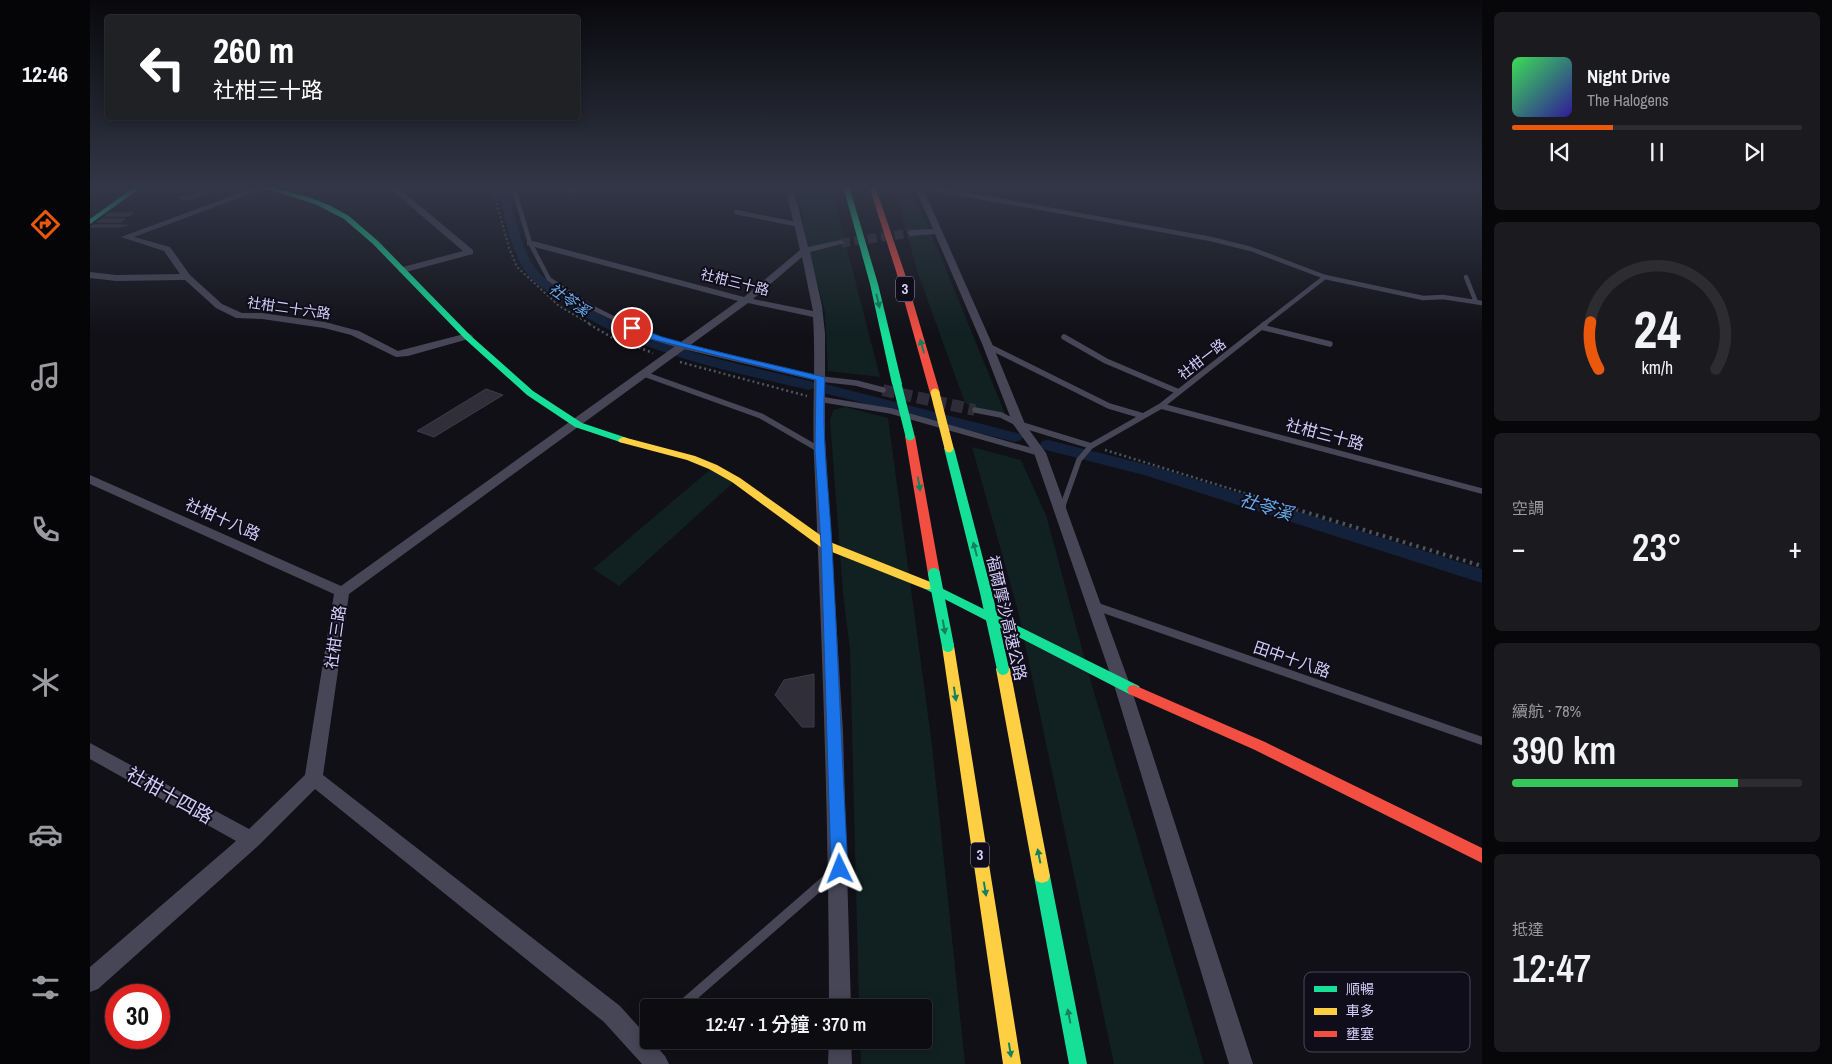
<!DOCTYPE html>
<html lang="zh-TW">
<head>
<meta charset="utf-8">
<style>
  body { margin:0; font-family:"Archivo Narrow","Noto Sans TC",sans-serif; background:#1b1a1f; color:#f1f3f6; height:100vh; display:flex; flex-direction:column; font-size:19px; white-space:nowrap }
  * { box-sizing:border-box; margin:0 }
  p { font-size:16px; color:#9a9b9f }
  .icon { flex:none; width:28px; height:28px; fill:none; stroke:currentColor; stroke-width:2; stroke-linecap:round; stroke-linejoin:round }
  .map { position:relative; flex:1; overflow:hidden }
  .drawer { display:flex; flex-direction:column; gap:12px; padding:12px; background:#070709; width:350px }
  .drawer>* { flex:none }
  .top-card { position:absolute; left:15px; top:15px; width:475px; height:105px; border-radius:5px; box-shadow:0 2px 12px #0003,0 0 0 1px #2d2c31; background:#202124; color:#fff; overflow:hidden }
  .speed { position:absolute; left:15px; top:984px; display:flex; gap:10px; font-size:25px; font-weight:700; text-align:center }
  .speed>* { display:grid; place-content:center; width:65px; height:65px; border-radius:50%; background:#0d0c11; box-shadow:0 2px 12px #0003,0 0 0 1px #2d2c31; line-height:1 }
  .speed .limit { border:8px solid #d22; background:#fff; color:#111 }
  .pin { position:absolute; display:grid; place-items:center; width:42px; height:42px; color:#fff; margin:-21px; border:2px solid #fff; border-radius:50%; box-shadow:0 1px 5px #0007 }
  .me { position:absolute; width:55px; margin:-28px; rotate:358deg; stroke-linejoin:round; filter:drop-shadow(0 0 4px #0008) }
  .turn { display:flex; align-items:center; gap:18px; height:105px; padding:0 25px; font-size:22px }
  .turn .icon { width:65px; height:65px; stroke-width:2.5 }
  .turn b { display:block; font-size:35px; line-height:42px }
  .big { font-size:38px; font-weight:600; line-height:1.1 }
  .drawer .tile { flex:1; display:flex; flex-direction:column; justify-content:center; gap:8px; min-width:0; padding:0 18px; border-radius:8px; background:#1b1a1f }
  .drawer .dial { align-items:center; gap:0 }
  .dial svg { height:130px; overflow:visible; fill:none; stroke:#2d2c31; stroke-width:7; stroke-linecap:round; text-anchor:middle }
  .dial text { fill:#f1f3f6; stroke:none }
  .song { display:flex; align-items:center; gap:15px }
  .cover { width:60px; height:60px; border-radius:8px; background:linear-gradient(135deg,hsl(130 70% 55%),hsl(250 70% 35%)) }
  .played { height:5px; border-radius:2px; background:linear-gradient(90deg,#ea580c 35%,#2d2c31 35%) }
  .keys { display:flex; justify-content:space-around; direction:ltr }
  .heat { display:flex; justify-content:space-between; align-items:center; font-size:28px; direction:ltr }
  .charge { height:8px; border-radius:4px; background:linear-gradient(90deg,#34c759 78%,#2d2c31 0) }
  .trip { position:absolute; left:550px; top:999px; width:292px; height:50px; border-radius:5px; background:#0d0c11; box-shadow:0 2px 12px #0003,0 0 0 1px #2d2c31; font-weight:600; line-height:50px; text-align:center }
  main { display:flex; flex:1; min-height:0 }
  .dock { display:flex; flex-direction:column; width:90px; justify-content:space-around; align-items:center; background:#050507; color:#9a9b9f }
  .dock .icon { width:35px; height:35px }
  .dock .current { color:#ea580c }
  .dock b { font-size:22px; color:#f1f3f6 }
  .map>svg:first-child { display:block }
  .green { fill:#112021 }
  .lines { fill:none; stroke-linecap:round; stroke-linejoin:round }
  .canal { fill:#13223a; fill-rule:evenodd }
  .building { fill:#2f2e39; stroke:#3e3b4a }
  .street-tunnel-far1 { stroke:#2e2c39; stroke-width:9; stroke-dasharray:9 4.5; stroke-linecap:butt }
  .street-tunnel { stroke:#2e2c39; stroke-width:12; stroke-dasharray:12 5.5; stroke-linecap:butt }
  .path-far2 { stroke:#4b565f; stroke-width:2; stroke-dasharray:2 2.5; stroke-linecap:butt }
  .path-far1 { stroke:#4b565f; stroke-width:2.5; stroke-dasharray:2 3; stroke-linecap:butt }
  .path { stroke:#4b565f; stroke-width:4; stroke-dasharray:2.5 4.5; stroke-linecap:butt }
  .lane-far3 { stroke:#474657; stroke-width:4.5 }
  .lane-far2 { stroke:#474657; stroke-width:5.5 }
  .lane-far1 { stroke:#474657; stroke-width:8 }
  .lane { stroke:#474657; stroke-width:10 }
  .street { fill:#474657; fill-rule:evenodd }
  .fast { fill:#16e098; fill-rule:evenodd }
  .slow { fill:#ffcf43; fill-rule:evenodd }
  .jam { fill:#f24e42; fill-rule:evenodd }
  .fast-bridge-far1 { stroke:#16e098; stroke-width:9 }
  .fast-bridge { stroke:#16e098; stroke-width:12 }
  .slow-bridge { stroke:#ffcf43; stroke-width:9 }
  .oneway { fill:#13815f }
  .route { fill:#1a73e8; stroke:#114b97 }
  .labels { text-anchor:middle; stroke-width:4; stroke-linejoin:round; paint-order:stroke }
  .far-street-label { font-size:14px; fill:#d3cdf8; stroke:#100d1a }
  .shield { fill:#100d1a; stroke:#9893b5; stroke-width:1 }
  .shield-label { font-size:15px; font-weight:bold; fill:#d3cdf8 }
  .far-water-label { font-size:15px; font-style:italic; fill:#69acea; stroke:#100d1a }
  .street-label { font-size:16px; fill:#d3cdf8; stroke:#100d1a }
  .water-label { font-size:18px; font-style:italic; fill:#69acea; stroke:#100d1a }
  .near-street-label { font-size:19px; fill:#d3cdf8; stroke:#100d1a }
  .key { fill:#100d1a; stroke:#4a475d; stroke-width:1 }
  .key-label { font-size:14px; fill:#d3cdf8 }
</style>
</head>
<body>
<main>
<nav class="dock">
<b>12:46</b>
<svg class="icon current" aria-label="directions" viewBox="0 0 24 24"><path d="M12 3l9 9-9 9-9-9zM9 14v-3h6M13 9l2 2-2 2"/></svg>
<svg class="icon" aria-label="music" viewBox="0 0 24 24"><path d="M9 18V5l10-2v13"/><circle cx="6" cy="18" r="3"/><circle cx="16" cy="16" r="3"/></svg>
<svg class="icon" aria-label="phone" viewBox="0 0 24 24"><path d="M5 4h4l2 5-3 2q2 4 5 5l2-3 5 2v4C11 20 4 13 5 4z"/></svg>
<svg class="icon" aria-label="climate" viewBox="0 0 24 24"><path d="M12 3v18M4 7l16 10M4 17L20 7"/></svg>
<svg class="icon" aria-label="car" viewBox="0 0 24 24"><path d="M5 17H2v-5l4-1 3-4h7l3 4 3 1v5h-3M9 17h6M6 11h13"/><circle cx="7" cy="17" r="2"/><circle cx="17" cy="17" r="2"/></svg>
<svg class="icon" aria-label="filters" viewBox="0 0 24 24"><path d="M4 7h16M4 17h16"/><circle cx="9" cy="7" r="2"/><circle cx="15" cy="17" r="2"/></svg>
</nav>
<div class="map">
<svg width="1392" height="1064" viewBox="0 0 1392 1064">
  <rect width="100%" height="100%" fill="#111017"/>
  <path class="green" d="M707 186H741L790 377 738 371 735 312 717 245Z
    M804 186H819L841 233 916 416 892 413 875 403 827 271Z
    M755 407 798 418 842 745 875 1064H771L770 1040H834V1008L769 1007 760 649 753 593 740 420 743 410Z
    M882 447 931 460 956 515 1001 682 1114 1064H1024L928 611Z
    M623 467 646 480 529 586 503 569Z"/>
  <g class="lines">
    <path class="canal" d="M407 186H417C425 213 429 246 446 269 454 279 468 287 479 295 552 347 639 361 724 382L727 385 724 388 719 390C632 369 541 353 468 299 457 291 443 283 436 272 419 247 415 215 407 186Z
      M735 384 931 434 933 437 931 440 925 442 730 392 727 389 730 386Z
      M958 440 1066 467 1392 569V583L1054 475 952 449 950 445 952 441Z"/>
  </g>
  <path class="building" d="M114 188 125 190 100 200 89 198Z
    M20 213H43L39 216H16Z
    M12 219H35L31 222H7Z
    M3 225H37L30 227H0Z
    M396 389 413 395 344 437 327 431Z
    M724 674V727H712L685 695 694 680Z"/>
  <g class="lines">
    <path class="street-tunnel-far1" d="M751 243 821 233"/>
    <path class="street-tunnel" d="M793 390 885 410"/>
    <path class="path-far2" d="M402 186 419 248 427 267 469 306 502 325"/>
    <path class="path-far1" d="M499 324 521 337 563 353
      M590 362 717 396
      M1015 450 1203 508"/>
    <path class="path" d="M1199 507 1392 566"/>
    <path class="lane-far3" d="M423 186 440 243 459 279 501 307 537 325
      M830 186 1121 239 1161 249 1235 277 1333 298 1353 297 1392 303
      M480 191 496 186
      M646 212 710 225
      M1376 277 1386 302
      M1173 325 1235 277"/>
    <path class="lane-far2" d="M535 324 556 335 593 346 731 379 766 383 793 390
      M1171 327 1240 344
      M974 337 1016 361 1089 392
      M898 346 1019 406 1053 416
      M554 374 671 416 730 450
      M729 399 801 411 949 453
      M1071 406 1392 491
      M885 410 911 415 929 424 1001 446
      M972 508 989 460 1001 446 1071 406 1175 324"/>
    <path class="lane-far1" d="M971 510 972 507
      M1005 606 1392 741"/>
    <path class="lane" d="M589 1008 743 874"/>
    <path class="street" d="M169 186 178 187 44 237 80 247 100 275 132 304 152 313H172L235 322 269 331 308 351 378 333 383 336 382 338 318 356 306 357 261 335 234 328 172 319 146 318 126 308 95 280 26 281 0 278V272L26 275 90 274 74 251 31 237Z
      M297 186H306L383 250V254L312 273 309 272V268L373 251Z
      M695 186H703L718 247 751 240 755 243 720 252 732 306 735 333V438L753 732 761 1008H739C739 824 732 640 724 457 722 410 726 364 723 317L658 303 259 594 233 775 530 1006 575 1056 579 1064H552L514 1022 225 789 168 846 8 989 0 992V967L146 841 0 759V743L159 829 215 775 244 594 0 484V475L251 586 648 301 437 245V241H443L654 297 710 250ZM712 257 723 311 663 299Z
      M824 186H832L903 346 935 424 956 453 1040 685 1163 1064H1139L1024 685 944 453 923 424 893 346 845 234 821 236 817 233 821 230 843 229Z
      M739 1040H761L762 1064H738Z"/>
    <path class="fast" d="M46 186H53L0 224V219Z
      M167 186H178L221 198 239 205 259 216 288 241 381 336 443 391 492 423 537 438 538 440 533 443 485 427 437 395 375 339 283 244 254 219 225 204Z
      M753 186H759L788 284 812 384 810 386H804L802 384 780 284Z
      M859 445 864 448 903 597 901 600H893L891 597 854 448Z
      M839 582 1049 686 1051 690 1049 694 1044 695 1039 694 835 589 833 586 835 583Z
      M952 869 958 871 960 876 997 1064H979L944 876 946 871Z"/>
    <path class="slow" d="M533 437 605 456 627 465 650 478 740 542 843 583 845 586 843 589H835L732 548 642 482 619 469 597 460 529 442 528 440Z
      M858 641 863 643 864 646 931 1064H913L852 646 853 643Z
      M913 664 918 666 920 669 960 876 958 881 952 883 946 881 944 876 906 669 908 666Z"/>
    <path class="jam" d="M779 186H785L814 271 850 393 848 395H842L840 393 806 271Z
      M820 433 825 436 850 574 844 578 838 574 815 436Z
      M1044 685 1175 742 1392 848V863L1165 750 1039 694 1037 690 1039 686Z"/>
    <path class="fast-bridge-far1" d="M807 384 820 436"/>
    <path class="fast-bridge" d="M844 574 858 646
      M897 597 913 669"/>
    <path class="slow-bridge" d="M845 393 859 448"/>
  </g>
  <defs><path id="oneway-solid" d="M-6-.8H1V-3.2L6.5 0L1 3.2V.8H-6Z" transform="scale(1.25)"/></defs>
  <g class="oneway">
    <use href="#oneway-solid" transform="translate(788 301) rotate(77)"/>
    <use href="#oneway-solid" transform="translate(832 346) rotate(-106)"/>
    <use href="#oneway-solid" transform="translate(829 484) rotate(80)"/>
    <use href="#oneway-solid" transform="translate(885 549) rotate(-105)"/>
    <use href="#oneway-solid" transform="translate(854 627) rotate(80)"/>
    <use href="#oneway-solid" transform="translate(865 694) rotate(81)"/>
    <use href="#oneway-solid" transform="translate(949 856) rotate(-101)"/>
    <use href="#oneway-solid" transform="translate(895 889) rotate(81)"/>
    <use href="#oneway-solid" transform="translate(979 1016) rotate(-101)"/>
    <use href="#oneway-solid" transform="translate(920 1050) rotate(81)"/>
  </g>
  <linearGradient id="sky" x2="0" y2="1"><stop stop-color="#09090d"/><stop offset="0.56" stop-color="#323747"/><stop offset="1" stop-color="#323747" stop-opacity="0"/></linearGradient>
  <rect width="1392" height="335" fill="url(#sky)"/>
  <path class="route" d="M539 326C547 325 566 336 576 338 628 353 681 364 734 377L735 379C731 435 739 490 742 546 748 653 752 761 758 869L755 874 750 876 744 874 741 869 731 545 725 450 726 380 553 337 539 330Z"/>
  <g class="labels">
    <g class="far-street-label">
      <text transform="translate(645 282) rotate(14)" y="5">社柑三十路</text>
      <text transform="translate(199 308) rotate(8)" y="5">社柑二十六路</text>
      <text transform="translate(1112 359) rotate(-38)" y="5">社柑一路</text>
    </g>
    <g class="shield">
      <rect x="806" y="276.5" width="18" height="25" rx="4"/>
      <rect x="881" y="842.5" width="18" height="25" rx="4"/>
    </g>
    <g class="shield-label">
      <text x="815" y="294">3</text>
      <text x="890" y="860">3</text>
    </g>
    <g class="far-water-label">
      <text transform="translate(479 300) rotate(35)" y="5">社苓溪</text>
    </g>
    <g class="street-label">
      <text transform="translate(1235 434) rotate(15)" y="6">社柑三十路</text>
      <text transform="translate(133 519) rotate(24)" y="6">社柑十八路</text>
      <text transform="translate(917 618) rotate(77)" y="6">福爾摩沙高速公路</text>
      <text transform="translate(245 637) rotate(-82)" y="6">社柑三路</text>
      <text transform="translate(1202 659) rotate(19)" y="6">田中十八路</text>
    </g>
    <g class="water-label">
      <text transform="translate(1176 507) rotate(17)" y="6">社苓溪</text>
    </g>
    <g class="near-street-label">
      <text transform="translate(80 795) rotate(29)" y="7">社柑十四路</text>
    </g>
  </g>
  <rect x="1214" y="972" width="166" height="80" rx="8" class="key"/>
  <rect x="1224" y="986" width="23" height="6" fill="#16e098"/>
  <rect x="1224" y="1008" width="23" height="7" fill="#ffcf43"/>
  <rect x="1224" y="1031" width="23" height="6" fill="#f24e42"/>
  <g class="key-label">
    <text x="1256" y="994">順暢</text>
    <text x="1256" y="1016">車多</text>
    <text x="1256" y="1039">壅塞</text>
  </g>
</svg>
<div class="speed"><div class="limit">30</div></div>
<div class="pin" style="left:542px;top:328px;background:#d93025"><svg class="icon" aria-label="arrive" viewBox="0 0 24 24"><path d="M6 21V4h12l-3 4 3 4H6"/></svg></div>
<svg class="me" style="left:750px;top:869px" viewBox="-20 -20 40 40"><path d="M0-17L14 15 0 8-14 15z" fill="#1a73e8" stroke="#fff" stroke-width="4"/></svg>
<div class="trip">12:47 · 1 分鐘 · 370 m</div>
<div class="top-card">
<div class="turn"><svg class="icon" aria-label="left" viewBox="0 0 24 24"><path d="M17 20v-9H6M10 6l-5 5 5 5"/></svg><div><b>260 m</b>社柑三十路</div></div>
</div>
</div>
<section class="drawer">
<div class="tile">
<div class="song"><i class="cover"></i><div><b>Night Drive</b><p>The Halogens</p></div></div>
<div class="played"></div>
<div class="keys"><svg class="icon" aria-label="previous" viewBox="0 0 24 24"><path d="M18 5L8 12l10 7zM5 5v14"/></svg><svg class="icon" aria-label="pause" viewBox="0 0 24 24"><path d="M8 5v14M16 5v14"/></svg><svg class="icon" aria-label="next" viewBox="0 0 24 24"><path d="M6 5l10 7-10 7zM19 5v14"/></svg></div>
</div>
<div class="tile dial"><svg viewBox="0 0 100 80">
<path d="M14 69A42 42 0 1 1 86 69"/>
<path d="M14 69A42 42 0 0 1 9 40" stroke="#ea580c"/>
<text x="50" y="56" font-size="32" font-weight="700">24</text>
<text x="50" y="72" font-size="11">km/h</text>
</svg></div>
<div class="tile"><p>空調</p>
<div class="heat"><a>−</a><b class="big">23°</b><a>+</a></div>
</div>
<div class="tile"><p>續航 · 78%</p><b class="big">390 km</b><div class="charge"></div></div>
<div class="tile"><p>抵達</p><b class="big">12:47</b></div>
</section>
</main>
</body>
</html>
